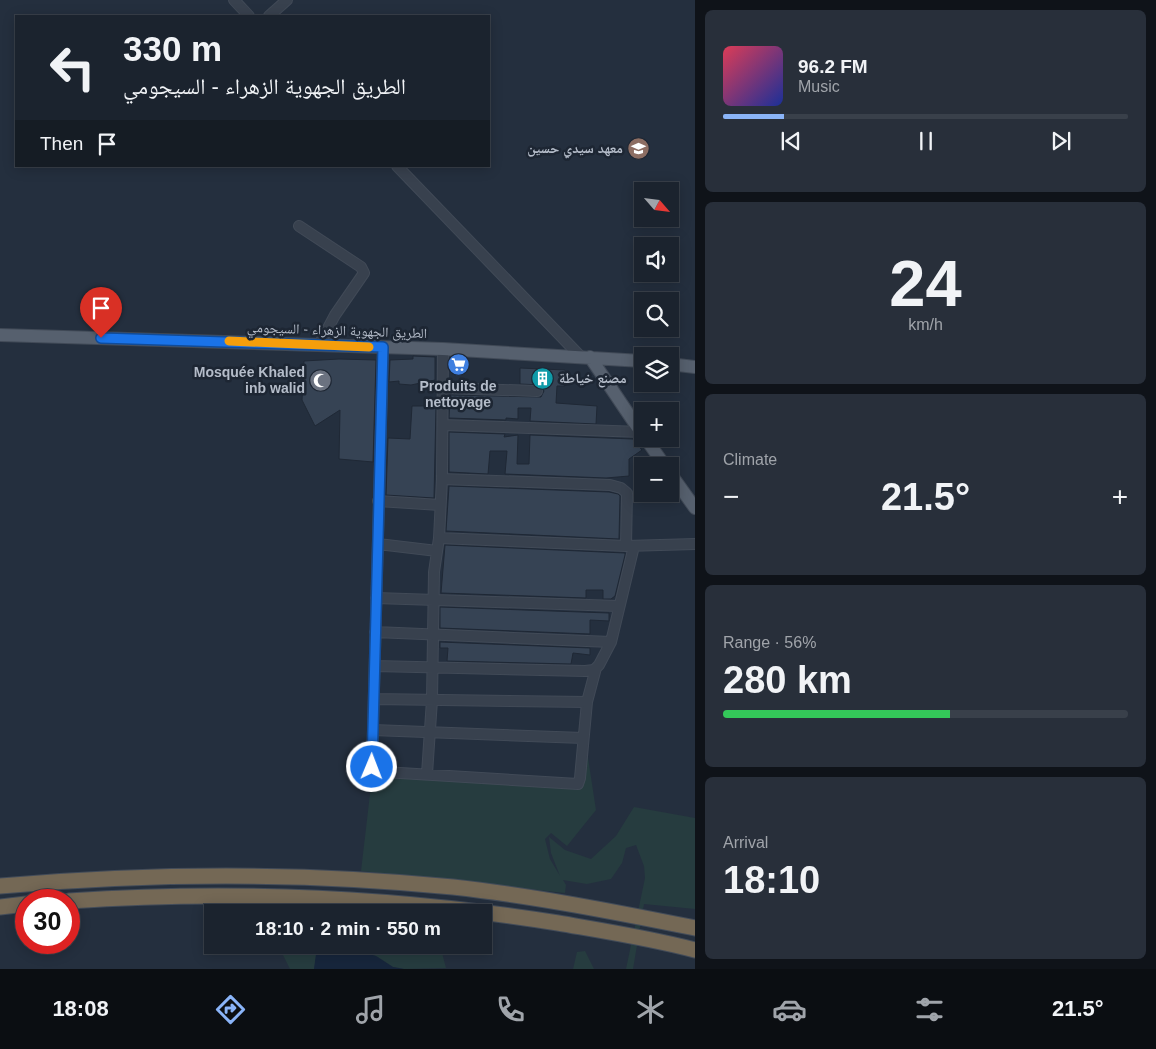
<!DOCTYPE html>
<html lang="en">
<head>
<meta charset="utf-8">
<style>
  body { margin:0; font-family:Arial,"Noto Naskh Arabic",sans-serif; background:#282f3a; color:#f1f3f6; height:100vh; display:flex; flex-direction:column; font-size:19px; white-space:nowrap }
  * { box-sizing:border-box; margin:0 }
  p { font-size:16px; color:#a0a4aa }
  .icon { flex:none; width:28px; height:28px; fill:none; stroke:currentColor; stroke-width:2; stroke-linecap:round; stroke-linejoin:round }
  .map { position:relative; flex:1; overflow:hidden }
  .sheet { display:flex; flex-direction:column; gap:10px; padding:10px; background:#0f1319; width:461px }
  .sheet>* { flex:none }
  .hud { position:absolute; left:15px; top:15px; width:475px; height:152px; border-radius:0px; box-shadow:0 2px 12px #0003,0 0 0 1px #39404a; background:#1b232e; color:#f1f3f6; overflow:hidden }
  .needle { width:32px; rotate:118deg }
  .fabs { position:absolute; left:634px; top:182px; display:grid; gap:10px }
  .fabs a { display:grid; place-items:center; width:45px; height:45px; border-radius:0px; background:#1b232e; box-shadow:0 2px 12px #0003,0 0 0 1px #39404a; font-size:25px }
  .speed { position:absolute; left:15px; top:889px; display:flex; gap:10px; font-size:25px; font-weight:700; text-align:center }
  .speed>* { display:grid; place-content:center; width:65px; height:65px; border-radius:50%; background:#1b232e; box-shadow:0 2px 12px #0003,0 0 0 1px #39404a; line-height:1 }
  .speed .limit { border:8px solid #d22; background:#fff; color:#111 }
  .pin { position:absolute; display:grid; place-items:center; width:42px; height:42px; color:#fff; margin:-51px -21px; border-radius:50% 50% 50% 0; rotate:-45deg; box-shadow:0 0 5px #0007 }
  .pin .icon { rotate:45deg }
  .me { position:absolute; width:55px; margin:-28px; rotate:1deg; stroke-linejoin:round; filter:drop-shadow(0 0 4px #0008) }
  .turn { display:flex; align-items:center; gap:18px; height:105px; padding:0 25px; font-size:22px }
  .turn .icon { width:65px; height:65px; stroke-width:2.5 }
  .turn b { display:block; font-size:35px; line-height:42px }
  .then { display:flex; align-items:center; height:48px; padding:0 25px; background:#0003; gap:10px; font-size:19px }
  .big { font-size:38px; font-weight:800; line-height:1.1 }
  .sheet .tile { flex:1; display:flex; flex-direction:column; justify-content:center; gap:8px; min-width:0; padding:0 18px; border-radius:8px; background:#282f3a }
  .sheet .dial { align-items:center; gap:0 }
  .dial b { font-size:65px; line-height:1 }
  .song { display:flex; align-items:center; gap:15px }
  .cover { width:60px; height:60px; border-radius:8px; background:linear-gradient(135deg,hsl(350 70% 55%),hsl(230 70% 35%)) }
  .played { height:5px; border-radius:2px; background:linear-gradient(90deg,#8ab4f8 15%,#39404a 15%) }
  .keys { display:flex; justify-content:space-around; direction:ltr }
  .heat { display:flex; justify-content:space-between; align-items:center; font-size:28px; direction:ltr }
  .charge { height:8px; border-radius:4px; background:linear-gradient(90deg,#34c759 56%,#39404a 0) }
  .trip { position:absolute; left:204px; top:904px; width:288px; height:50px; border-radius:0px; background:#1b232e; box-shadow:0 2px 12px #0003,0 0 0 1px #39404a; font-weight:800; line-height:50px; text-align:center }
  .tab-bar { display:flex; height:80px; justify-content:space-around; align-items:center; background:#0b0e12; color:#a0a4aa }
  .tab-bar .icon { width:35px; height:35px }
  .tab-bar .active { color:#8ab4f8 }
  .tab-bar b { font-size:22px; color:#f1f3f6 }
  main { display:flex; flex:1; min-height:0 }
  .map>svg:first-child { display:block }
  .green { fill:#263c3f }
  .water { fill:#17263c }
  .building { fill:#364354; stroke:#1f2835 }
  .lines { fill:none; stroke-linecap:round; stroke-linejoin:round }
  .minor-casing { stroke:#414a57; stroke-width:12 }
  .major-casing { stroke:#414a57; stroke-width:14 }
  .highway-casing { stroke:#434c59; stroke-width:17 }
  .minor { stroke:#38414e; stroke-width:10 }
  .major { stroke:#56606e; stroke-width:12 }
  .highway { stroke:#746855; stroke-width:15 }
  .route-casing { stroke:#114b97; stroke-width:12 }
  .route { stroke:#1a73e8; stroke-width:9 }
  .slow { stroke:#f59e0b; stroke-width:9 }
  .labels { text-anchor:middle; stroke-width:5; stroke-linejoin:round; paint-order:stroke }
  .poi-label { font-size:14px; font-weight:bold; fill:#b4bcc9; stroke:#1d2633; text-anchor:end }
  .street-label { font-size:14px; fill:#b4bcc9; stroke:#1d2633 }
</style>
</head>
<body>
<main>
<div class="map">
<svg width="695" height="969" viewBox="0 0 695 969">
  <rect width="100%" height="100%" fill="#242f3e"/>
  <path class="green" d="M587 751 596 810 567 846 551 833 545 839 550 859 560 876 551 853 549 837 565 850 591 859 616 836 634 807 695 818V909L644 904 633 969H626L645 878 644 866 636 845 626 848 622 863 611 879 587 884 563 880 566 885 565 893 361 871 372 777 581 788Z
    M278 945H369L376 951 399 955 421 945H440L446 968 404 969 393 967 376 956 342 946 317 954 314 969H290Z
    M585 951 594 969H573L577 952Z"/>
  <path class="water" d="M341 946 376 956 393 967 404 969H314L316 954Z"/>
  <path class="building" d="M413 356 435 357V380L411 385 399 384V381L389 382 390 360 413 359Z
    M339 359 376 360 373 462 339 459 340 410 315 426 302 400 304 361Z
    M520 368 565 370V386H557L556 403 597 406 596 424 530 421 531 408H518V419L506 418V420L449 418 450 395 541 397 544 391 541 385 520 384Z
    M412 406H436L434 498 386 495 388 438 410 439Z
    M449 432 505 434 504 437 518 435 517 464H529L530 435 633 439 642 450 629 459V476L606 478 505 474 507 451H490L488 474 449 472Z
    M449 486 609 492 618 494 620 496 619 539 446 531Z
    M445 545 625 553V555L615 596 611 599H603V590H586V598L441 593Z
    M440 607 609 613V621L590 620V634L440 628Z
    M440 642 590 648V655L573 653 571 664 447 661 448 648H440Z"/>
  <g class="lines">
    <defs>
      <path id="minor" d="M234 0 249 16
        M269 16 287 0
        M397 166 580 356
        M299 226 361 267 364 273 335 315 319 345
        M383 347 372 767 384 772 578 784 580 778 587 702 596 668
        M443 349 442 479 439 538 626 546 695 544
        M443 388 537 391
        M443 425 641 432
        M442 479 610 485 621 488 627 493 626 546
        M378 501 440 505
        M378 544 437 551
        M376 598 618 606
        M375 632 611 642
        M375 666 585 671 594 670 599 665 611 642 634 546
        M374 699 587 702
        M373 730 583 738
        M427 774 432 700 434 572 439 538"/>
      <path id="major" d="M0 335 443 349 642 361
        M590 357 642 434
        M670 364 695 367
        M646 439 665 466
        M670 473 695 508"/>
      <path id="highway" d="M0 886C150 873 302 872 453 887 534 896 615 912 695 928
        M69 901C232 890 396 897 558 923 604 931 650 938 695 950
        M0 907 26 904"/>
    </defs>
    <use href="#minor" class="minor-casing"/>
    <use href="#major" class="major-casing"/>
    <use href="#highway" class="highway-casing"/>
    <use href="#minor" class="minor"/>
    <use href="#major" class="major"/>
    <use href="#highway" class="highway"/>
  </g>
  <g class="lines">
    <defs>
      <path id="route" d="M101 338 383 347 372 767"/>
    </defs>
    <use href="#route" class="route-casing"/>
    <use href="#route" class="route"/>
    <path class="slow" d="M229 341 369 347"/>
  </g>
  <defs>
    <symbol id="school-disc" viewBox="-11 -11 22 22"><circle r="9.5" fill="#8d6e63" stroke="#1d2633"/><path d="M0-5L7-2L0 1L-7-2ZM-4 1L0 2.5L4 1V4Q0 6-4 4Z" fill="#fff"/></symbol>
    <symbol id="supermarket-disc" viewBox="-11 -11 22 22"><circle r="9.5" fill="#3f7fe0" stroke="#1d2633"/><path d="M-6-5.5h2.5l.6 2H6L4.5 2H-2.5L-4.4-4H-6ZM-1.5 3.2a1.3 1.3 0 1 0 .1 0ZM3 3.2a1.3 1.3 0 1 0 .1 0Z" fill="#fff"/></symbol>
    <symbol id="building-disc" viewBox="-11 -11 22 22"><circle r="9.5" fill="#0f9aa8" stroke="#1d2633"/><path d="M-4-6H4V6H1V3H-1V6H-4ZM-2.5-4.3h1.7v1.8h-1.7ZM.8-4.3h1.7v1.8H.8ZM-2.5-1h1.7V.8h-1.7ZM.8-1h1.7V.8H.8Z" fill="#fff"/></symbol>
    <symbol id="mosque-disc" viewBox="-11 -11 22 22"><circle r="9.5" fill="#6b7280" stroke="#1d2633"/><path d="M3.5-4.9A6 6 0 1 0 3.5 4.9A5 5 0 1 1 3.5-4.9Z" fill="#fff"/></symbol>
  </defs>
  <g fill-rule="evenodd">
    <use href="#school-disc" x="626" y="136" width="25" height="25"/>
    <use href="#supermarket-disc" x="446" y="352" width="25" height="25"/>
    <use href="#building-disc" x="530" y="366" width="25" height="25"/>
    <use href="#mosque-disc" x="308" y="368" width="25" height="25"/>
  </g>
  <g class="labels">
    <g class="poi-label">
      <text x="623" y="153">معهد سيدي حسين</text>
      <text x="305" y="377">Mosquée Khaled<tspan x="305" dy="16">inb walid</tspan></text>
      <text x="559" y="383" text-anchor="start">مصنع خياطة</text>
      <text x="458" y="391" text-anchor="middle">Produits de<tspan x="458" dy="16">nettoyage</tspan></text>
    </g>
    <g class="street-label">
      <text transform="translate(337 330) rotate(2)" y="5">الطريق الجهوية الزهراء - السيجومي</text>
    </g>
  </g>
</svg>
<div class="fabs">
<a><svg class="needle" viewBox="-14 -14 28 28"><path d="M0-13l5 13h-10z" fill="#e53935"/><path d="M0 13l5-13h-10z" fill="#a0a4aa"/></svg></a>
<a><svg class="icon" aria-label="sound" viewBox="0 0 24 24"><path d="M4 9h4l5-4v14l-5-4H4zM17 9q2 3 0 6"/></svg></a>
<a><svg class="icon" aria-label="search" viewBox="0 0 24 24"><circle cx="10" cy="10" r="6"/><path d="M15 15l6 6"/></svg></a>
<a><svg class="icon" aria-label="layers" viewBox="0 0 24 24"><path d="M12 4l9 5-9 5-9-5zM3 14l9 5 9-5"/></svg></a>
<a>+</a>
<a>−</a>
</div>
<div class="speed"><div class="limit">30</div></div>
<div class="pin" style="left:101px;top:338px;background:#d93025"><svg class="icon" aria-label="arrive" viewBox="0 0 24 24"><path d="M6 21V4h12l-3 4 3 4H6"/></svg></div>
<svg class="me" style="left:372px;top:767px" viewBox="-20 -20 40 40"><circle r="17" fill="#1a73e8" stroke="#fff" stroke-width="3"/><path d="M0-11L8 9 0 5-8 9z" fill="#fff"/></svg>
<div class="trip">18:10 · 2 min · 550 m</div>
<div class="hud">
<div class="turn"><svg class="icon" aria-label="left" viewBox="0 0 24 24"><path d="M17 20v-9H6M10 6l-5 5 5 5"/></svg><div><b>330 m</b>الطريق الجهوية الزهراء - السيجومي</div></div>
<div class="then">Then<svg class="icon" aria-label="arrive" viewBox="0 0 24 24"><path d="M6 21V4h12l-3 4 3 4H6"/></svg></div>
</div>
</div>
<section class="sheet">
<div class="tile">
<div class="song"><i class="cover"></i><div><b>96.2 FM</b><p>Music</p></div></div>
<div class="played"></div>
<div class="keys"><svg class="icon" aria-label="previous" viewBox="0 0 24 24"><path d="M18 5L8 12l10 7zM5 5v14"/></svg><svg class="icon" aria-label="pause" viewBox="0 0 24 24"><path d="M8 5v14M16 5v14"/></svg><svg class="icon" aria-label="next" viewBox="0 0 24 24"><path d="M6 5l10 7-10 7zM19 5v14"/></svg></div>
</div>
<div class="tile dial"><b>24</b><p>km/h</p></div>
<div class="tile"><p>Climate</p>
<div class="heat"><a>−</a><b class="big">21.5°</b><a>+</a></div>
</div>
<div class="tile"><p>Range · 56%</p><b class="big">280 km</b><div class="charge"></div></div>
<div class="tile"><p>Arrival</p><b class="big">18:10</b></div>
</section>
</main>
<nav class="tab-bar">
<b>18:08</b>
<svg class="icon active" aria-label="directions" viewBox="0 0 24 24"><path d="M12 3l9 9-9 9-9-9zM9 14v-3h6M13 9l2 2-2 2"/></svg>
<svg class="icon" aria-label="music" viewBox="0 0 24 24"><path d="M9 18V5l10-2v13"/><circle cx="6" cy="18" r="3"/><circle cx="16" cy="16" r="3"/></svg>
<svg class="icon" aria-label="phone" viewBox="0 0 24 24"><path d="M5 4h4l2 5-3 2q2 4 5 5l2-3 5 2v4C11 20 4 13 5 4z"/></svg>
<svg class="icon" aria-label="climate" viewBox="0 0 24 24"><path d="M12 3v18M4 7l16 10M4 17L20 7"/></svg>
<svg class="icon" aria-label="car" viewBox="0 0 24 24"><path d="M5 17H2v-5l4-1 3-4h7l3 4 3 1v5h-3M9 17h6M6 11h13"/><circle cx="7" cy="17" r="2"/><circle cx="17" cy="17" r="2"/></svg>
<svg class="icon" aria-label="filters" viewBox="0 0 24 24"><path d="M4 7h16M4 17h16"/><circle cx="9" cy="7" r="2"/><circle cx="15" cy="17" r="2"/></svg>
<b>21.5°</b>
</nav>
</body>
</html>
